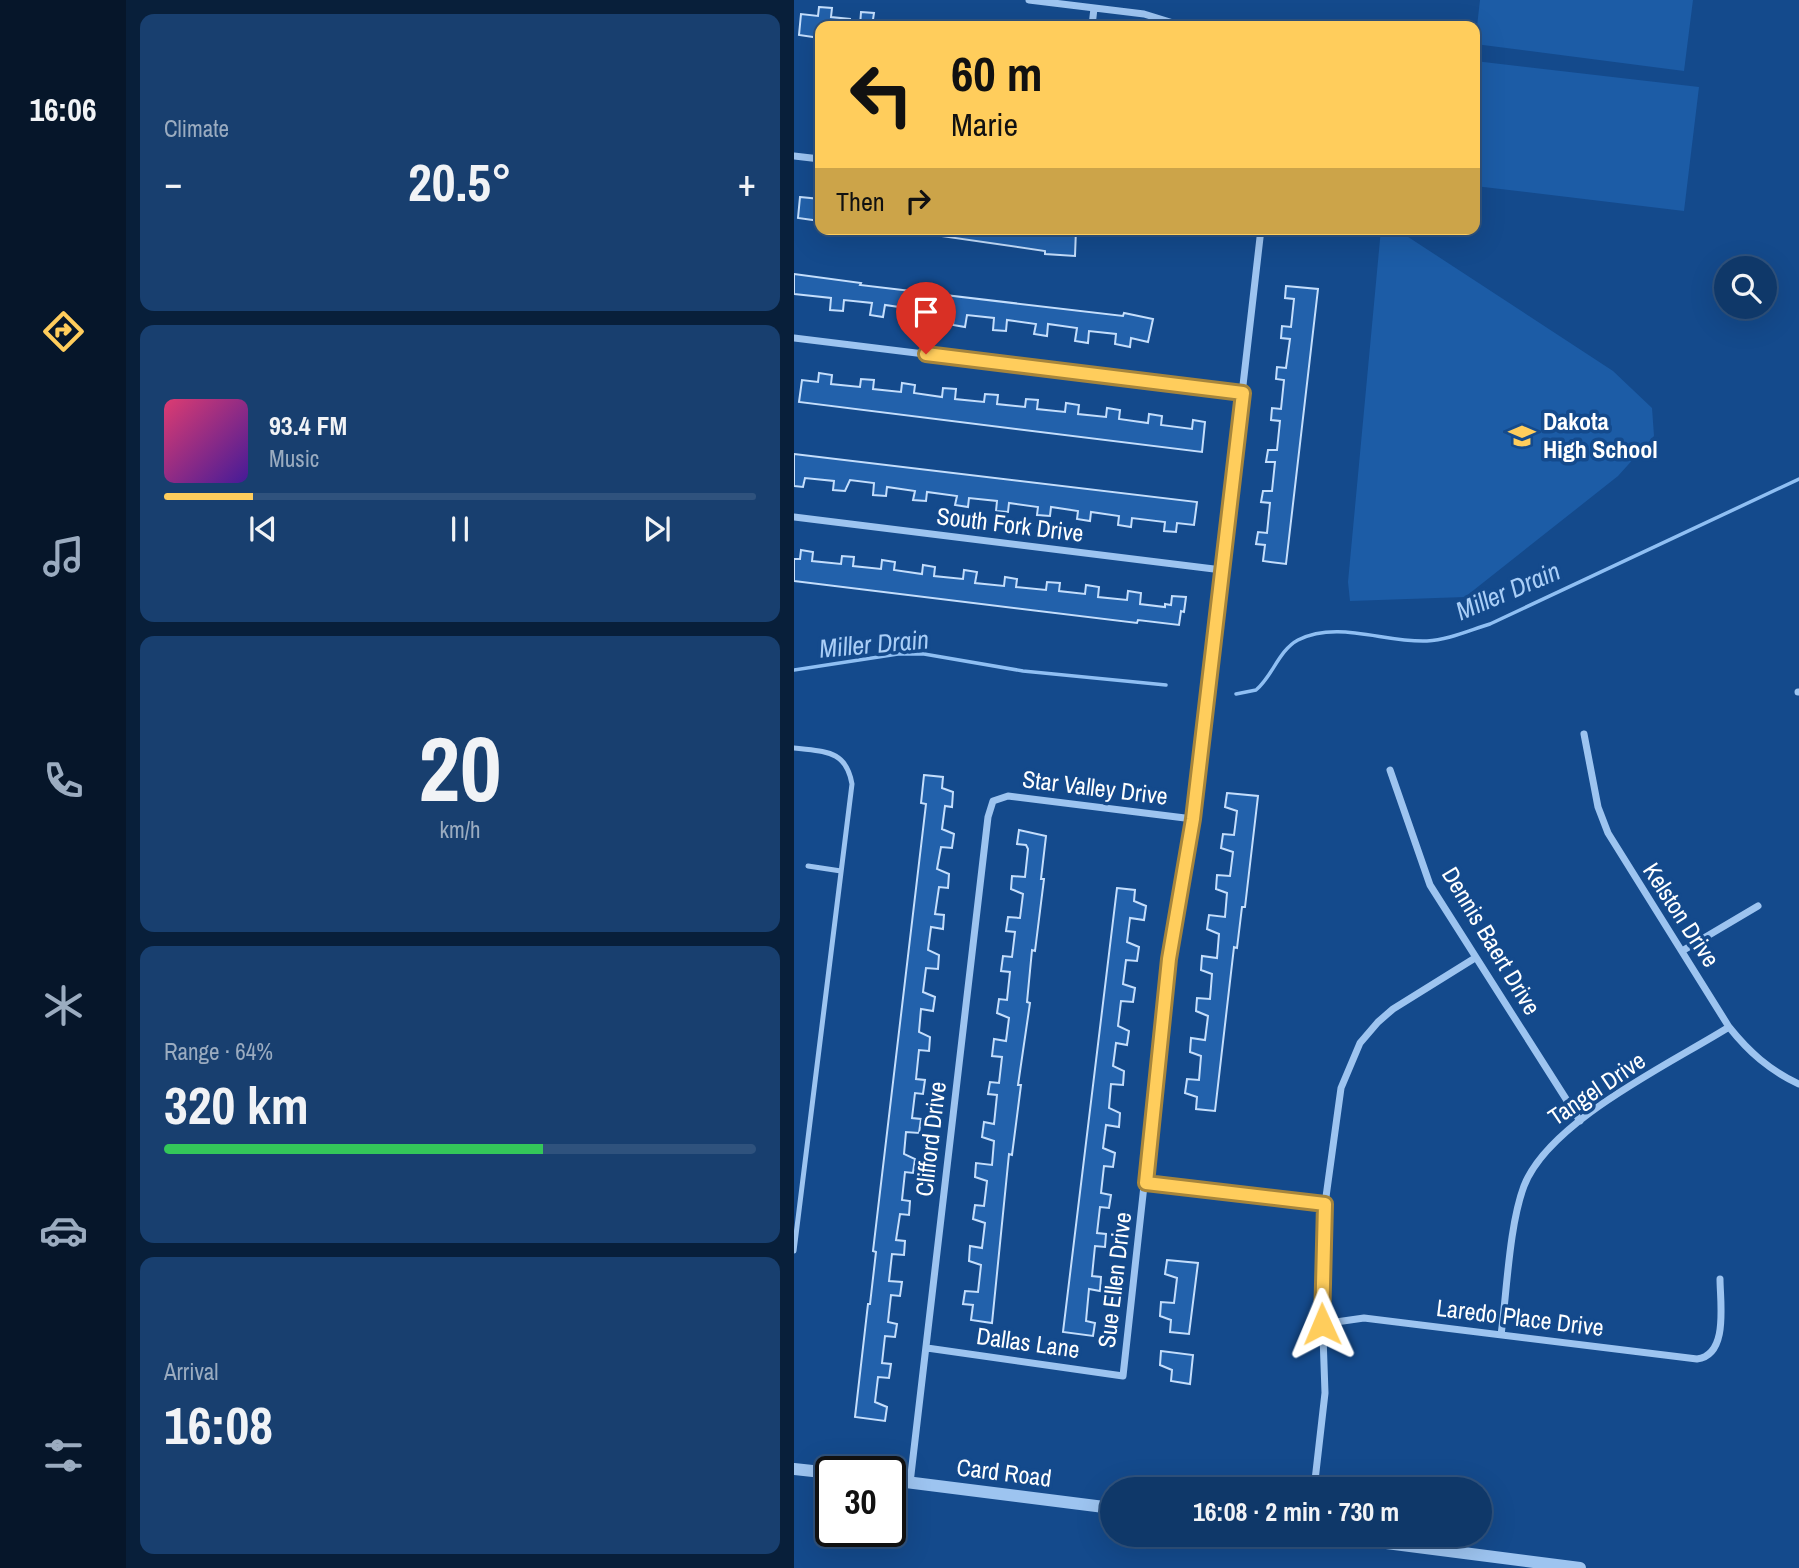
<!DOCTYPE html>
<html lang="en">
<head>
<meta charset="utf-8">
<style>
  body { margin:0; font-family:"Archivo Narrow",sans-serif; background:#183f6f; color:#f1f3f6; height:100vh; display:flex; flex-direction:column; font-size:26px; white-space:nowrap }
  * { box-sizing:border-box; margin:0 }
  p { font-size:23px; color:#9bacc0 }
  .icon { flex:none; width:38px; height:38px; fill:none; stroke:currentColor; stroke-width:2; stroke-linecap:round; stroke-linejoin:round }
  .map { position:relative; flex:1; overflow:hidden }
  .drawer { display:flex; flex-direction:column; gap:14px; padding:14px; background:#081f3a; width:668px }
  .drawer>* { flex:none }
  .top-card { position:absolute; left:21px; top:21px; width:665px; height:214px; border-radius:14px; box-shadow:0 7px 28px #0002,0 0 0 2px #2f527d; background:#ffcd5c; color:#111; overflow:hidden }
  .tools { position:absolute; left:920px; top:256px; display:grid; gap:14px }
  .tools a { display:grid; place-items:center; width:63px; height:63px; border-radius:50%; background:#0f3869; box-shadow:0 7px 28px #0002,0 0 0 2px #2f527d; font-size:35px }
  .speed { position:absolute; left:21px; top:1456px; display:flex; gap:14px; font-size:35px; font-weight:700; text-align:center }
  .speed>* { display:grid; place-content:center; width:91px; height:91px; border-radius:50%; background:#0f3869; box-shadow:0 7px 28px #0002,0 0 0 2px #2f527d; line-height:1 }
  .speed .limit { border:4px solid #111; border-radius:10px; background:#fff; color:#111 }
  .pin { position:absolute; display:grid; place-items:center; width:60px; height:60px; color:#fff; margin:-72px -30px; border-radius:50% 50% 50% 0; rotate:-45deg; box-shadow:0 0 7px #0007 }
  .pin .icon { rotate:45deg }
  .me { position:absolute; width:77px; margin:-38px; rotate:359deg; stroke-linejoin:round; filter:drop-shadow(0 0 5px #0008) }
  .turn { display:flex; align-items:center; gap:24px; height:147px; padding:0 21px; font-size:32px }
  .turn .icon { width:91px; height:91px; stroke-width:2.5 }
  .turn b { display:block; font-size:49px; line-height:60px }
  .then { display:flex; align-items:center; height:66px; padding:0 21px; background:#0003; gap:14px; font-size:26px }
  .big { font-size:52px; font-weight:800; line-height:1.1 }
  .drawer .tile { flex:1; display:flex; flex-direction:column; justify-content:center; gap:10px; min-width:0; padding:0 24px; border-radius:14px; background:#183f6f }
  .drawer .dial { align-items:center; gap:0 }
  .dial b { font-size:91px; line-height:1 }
  .song { display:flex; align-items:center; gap:21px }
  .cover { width:84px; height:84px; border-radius:10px; background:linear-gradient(135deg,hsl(340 70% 55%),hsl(260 70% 35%)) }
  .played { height:7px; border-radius:4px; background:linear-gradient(90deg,#ffcd5c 15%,#2f527d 15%) }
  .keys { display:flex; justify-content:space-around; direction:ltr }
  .heat { display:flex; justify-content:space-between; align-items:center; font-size:38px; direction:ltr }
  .charge { height:10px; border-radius:5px; background:linear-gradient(90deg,#34c759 64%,#2f527d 0) }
  .trip { position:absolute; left:306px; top:1477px; width:392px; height:70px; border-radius:35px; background:#0f3869; box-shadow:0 7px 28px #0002,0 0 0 2px #2f527d; font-weight:800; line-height:70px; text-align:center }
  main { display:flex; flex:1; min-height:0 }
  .dock { display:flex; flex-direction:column; width:126px; justify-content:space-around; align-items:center; background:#06162a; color:#9bacc0 }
  .dock .icon { width:49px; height:49px }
  .dock .current { color:#ffcd5c }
  .dock b { font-size:32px; color:#f1f3f6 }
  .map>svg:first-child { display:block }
  .green { fill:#1c5ca6 }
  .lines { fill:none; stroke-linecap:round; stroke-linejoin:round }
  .stream { stroke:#8fbff3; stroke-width:3.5 }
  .building { fill:#2261ab; stroke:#c4defc; stroke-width:2 }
  .service { stroke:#9dc4f0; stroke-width:5 }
  .minor { stroke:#9dc4f0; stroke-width:7 }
  .tertiary { stroke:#9dc4f0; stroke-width:12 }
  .route-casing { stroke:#a6853c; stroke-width:18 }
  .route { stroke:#ffcd5c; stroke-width:12 }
  .labels { text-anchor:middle; stroke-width:7; stroke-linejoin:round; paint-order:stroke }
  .poi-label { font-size:24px; font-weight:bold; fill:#fff; stroke:#144a8c; text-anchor:start }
  .street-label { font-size:24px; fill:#fff; stroke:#144a8c }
  .water-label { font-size:26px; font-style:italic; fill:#a9cef7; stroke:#144a8c }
</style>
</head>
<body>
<main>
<nav class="dock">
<b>16:06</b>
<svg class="icon current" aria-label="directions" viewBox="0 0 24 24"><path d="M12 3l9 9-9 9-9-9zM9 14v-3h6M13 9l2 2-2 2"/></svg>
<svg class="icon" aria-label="music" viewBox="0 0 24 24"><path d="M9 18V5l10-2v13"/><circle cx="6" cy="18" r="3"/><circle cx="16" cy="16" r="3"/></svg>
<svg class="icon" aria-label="phone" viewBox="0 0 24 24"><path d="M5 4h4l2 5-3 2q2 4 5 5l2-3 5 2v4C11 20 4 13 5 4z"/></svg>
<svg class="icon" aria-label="climate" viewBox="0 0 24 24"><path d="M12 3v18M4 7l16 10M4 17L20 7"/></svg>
<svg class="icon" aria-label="car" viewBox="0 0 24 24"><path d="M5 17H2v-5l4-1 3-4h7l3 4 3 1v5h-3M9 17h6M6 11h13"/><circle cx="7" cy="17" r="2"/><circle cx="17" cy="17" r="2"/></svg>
<svg class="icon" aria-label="filters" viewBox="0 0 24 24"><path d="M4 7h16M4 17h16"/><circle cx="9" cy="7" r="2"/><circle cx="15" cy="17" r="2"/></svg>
</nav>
<section class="drawer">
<div class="tile"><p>Climate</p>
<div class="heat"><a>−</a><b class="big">20.5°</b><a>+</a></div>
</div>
<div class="tile">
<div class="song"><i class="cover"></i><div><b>93.4 FM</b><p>Music</p></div></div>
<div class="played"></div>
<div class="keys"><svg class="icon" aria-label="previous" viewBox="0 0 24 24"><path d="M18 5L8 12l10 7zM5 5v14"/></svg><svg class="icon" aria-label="pause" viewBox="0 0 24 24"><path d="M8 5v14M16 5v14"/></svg><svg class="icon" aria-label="next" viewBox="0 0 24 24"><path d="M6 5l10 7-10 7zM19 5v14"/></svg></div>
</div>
<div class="tile dial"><b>20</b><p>km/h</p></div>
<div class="tile"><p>Range · 64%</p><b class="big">320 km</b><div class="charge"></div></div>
<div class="tile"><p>Arrival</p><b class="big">16:08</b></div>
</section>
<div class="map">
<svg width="1005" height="1568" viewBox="0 0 1005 1568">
  <rect width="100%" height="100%" fill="#144a8c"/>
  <path class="green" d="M686 0H899L890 71 681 44Z
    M681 61 905 87 890 211 681 186Z
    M587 229H602L819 371 858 408 860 436 824 476 671 597 556 601 554 582Z"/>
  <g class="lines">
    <path class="stream" d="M0 670 104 654H130L229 671 372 685
      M442 694 462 690C478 677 485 650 504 640 544 620 591 643 633 641 654 640 676 630 696 624L1005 479"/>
  </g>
  <path class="building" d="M25 7 38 8 37 17 56 19V26H26V38L5 35 7 14 24 16Z
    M67 12 80 13 78 26H66Z
    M6 197 26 199V221L4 218Z
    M148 229H240V232L269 233 270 229H282L281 256 251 254V251L147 236Z
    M0 274 67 283 66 285 329 316 330 313 359 319 354 342 337 338 336 347 321 344 322 334 295 331 294 343 281 341 283 328 254 324 253 336 240 334 242 324 213 320 212 331 199 330 200 318 173 315 171 327 159 325 160 313 132 310 131 322 118 320 119 309 91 305 89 317 76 315 78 303 50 300 49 311 36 310 37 298 0 294Z
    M492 286 524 289 492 564 469 561 471 545 462 544 464 532 473 533 476 503 467 502 469 491H478L481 462H472L474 450H483L486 421 477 420 478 408 487 409 490 380 482 379 483 367 492 368 496 339 487 338 488 326 497 327 500 299 491 298Z
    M25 373 38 375 37 384 66 387 67 379 80 380 79 389 107 392 108 383 121 385 120 393 148 397 149 388 162 389 161 399 190 402 191 394 204 395 203 404 231 407 232 399 244 400 243 409 271 412 272 403 285 405 284 414 312 417 313 408 326 410 325 419 354 423 355 414 368 416 367 425 398 429 399 420 411 422 408 452 5 402 8 380 24 382Z
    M0 454 403 502 400 525 383 523 382 532 370 531 371 522 338 518 337 527 324 525 325 516 297 512 296 521 283 519 284 511 257 507 256 516 243 515 244 507 215 503 214 512 202 511 203 501 175 498 174 507 161 505 163 496 133 492 132 501 119 500 121 491 93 487 92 496 79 495 80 483 56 480 51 491 39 490 40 481 11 478 9 487 0 486Z
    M7 550 19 552 18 561 47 564 48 556 60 557 59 566 87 569 88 560 101 562 100 570 128 574 129 565 141 567 140 576 169 579 170 570 183 572 181 583 210 586 211 577 223 579 222 587 252 590 253 582 266 583 265 591 291 594 292 585 305 587 304 597 333 600 334 591 347 593 346 604 371 607V604L377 605 378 596 392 597 390 612 387 611 385 625 344 620 343 623 0 581V559H6Z
    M130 775 149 777 148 788 159 792 158 807 151 806 148 829 160 834 158 848 147 847 143 869 155 874 154 888 145 887 141 914 150 915 149 929 137 927 134 950 145 955 144 969 132 968 129 992 141 997 139 1011 127 1009 125 1032 136 1037 135 1051 125 1050 122 1079 131 1080 129 1094 121 1093 118 1118 127 1119 125 1133 112 1132 110 1154 121 1159 119 1173 111 1172 108 1200 116 1201 115 1215 106 1214 102 1240 111 1241 110 1255 98 1254 95 1281 108 1282 106 1296 97 1295 94 1322 103 1324 101 1337 91 1336 88 1363 97 1364 95 1378 84 1377 81 1402 93 1407 91 1421 61 1417 74 1304H76L82 1252 79 1251 132 804 127 803Z
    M433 793 464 796 451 907H448L443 948 440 947 421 1111 402 1109 403 1097 391 1093 393 1079 405 1080 407 1056 396 1052 397 1038 411 1040 414 1016 402 1011 403 998 416 999 418 974 407 970 408 956 423 958 425 934 413 929 415 915 431 917 433 893 422 889 423 875 436 876 439 852 427 848 429 834 440 835 443 811 431 807Z
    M225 830 252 836 247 879H250L241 951 238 950 233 1002 236 1003 224 1085H227L218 1155 215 1154 198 1323 177 1320 179 1305 169 1304 171 1291 184 1292 187 1265 175 1261 176 1246 188 1248 191 1223 179 1219 181 1205 190 1206 193 1181 181 1177 182 1163 198 1165 200 1141 188 1137 190 1122 200 1124 203 1095 194 1094 196 1082 205 1083 208 1057 198 1056 200 1039 212 1041 215 1018 203 1013 205 999 213 1000 216 972 207 971 209 956 218 957 221 932 212 931 214 917 226 918 229 894 217 889 218 876 231 877 234 849 232 845 223 844Z
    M323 888 341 890 340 901 352 906 350 920 336 918 333 942 345 947 343 961 332 960 329 984 341 988 339 1002 327 1001 324 1026 335 1031 333 1045 322 1043 319 1066 330 1071 329 1085 317 1084 315 1108 326 1113 325 1127 312 1125 309 1148 321 1153 319 1167 310 1166 307 1193 317 1195 315 1208 306 1207 303 1233 312 1234 311 1247 301 1246 298 1276 307 1277 306 1291 295 1289 292 1321 301 1323 299 1336 269 1332Z
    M373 1260 404 1263 395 1334 376 1332 377 1320 366 1316 367 1302 380 1303 383 1278 371 1274Z
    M367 1351 399 1355 396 1384 377 1381 378 1370 366 1365Z"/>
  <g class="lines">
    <path class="service" d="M0 748C30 752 52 749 58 784L0 1251
      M14 866 47 871"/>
    <path class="minor" d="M235 0 350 14 389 26
      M298 26 300 8
      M0 156 26 159
      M0 338 448 393
      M0 517 428 570
      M1004 692H1005
      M790 734 804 807 814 833 935 1027C955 1052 975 1070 1005 1084
      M596 770 636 885 786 1121
      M888 951 964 906
      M352 1183 531 1204
      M528 1324 570 1318 903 1359C935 1355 926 1302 926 1279
      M707 1335C713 1291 715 1226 730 1186 755 1121 876 1064 935 1027
      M133 1348 329 1376 375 959 399 819 467 229
      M116 1483 194 817 199 801 214 796 399 819
      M520 1489 531 1393 527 1278 531 1204 547 1088 566 1043 584 1022 599 1009 681 958"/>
    <path class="tertiary" d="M0 1469 37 1473
      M96 1480 318 1508
      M530 1535 786 1568"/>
  </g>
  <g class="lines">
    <defs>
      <path id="route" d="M132 354 449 393 399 819 375 959 352 1183 531 1204 528 1324"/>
    </defs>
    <use href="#route" class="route-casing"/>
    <use href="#route" class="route"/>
  </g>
  <defs>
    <symbol id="school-bare" viewBox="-9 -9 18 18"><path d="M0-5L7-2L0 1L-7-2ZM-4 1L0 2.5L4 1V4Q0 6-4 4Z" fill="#ffcd5c" stroke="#144a8c" stroke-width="2.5" paint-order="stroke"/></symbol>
  </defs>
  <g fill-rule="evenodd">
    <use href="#school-bare" x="709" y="417" width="38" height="38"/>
  </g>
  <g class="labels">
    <g class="poi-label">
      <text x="749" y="430">Dakota<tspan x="749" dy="28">High School</tspan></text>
    </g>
    <g class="street-label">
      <text transform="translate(216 525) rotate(7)" y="8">South Fork Drive</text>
      <text transform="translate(301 788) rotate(7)" y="8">Star Valley Drive</text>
      <text transform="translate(887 915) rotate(57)" y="8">Kelston Drive</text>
      <text transform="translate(697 941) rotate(59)" y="8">Dennis Baert Drive</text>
      <text transform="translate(803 1089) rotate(-34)" y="8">Tangel Drive</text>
      <text transform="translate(137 1139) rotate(-83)" y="8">Clifford Drive</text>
      <text transform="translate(321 1280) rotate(-83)" y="8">Sue Ellen Drive</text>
      <text transform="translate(726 1318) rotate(7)" y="8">Laredo Place Drive</text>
      <text transform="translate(234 1343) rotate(8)" y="8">Dallas Lane</text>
      <text transform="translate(210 1473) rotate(7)" y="8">Card Road</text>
    </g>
    <g class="water-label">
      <text transform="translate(714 591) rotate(-23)" y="9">Miller Drain</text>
      <text transform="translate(80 644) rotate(-5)" y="9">Miller Drain</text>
    </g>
  </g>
</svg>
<div class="tools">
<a><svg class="icon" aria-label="search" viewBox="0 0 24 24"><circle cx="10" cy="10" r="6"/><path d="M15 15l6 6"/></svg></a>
</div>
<div class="speed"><div class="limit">30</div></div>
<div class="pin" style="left:132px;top:354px;background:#d93025"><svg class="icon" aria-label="arrive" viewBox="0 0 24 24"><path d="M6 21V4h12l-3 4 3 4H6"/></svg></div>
<svg class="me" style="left:528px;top:1324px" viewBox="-20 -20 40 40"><path d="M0-17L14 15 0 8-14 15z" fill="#ffcd5c" stroke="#fff" stroke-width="4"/></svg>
<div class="trip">16:08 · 2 min · 730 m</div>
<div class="top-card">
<div class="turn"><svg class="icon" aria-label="left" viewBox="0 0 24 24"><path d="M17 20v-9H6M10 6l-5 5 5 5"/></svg><div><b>60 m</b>Marie</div></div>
<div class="then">Then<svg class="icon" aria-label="right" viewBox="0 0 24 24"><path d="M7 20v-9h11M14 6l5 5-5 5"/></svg></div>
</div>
</div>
</main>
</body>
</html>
